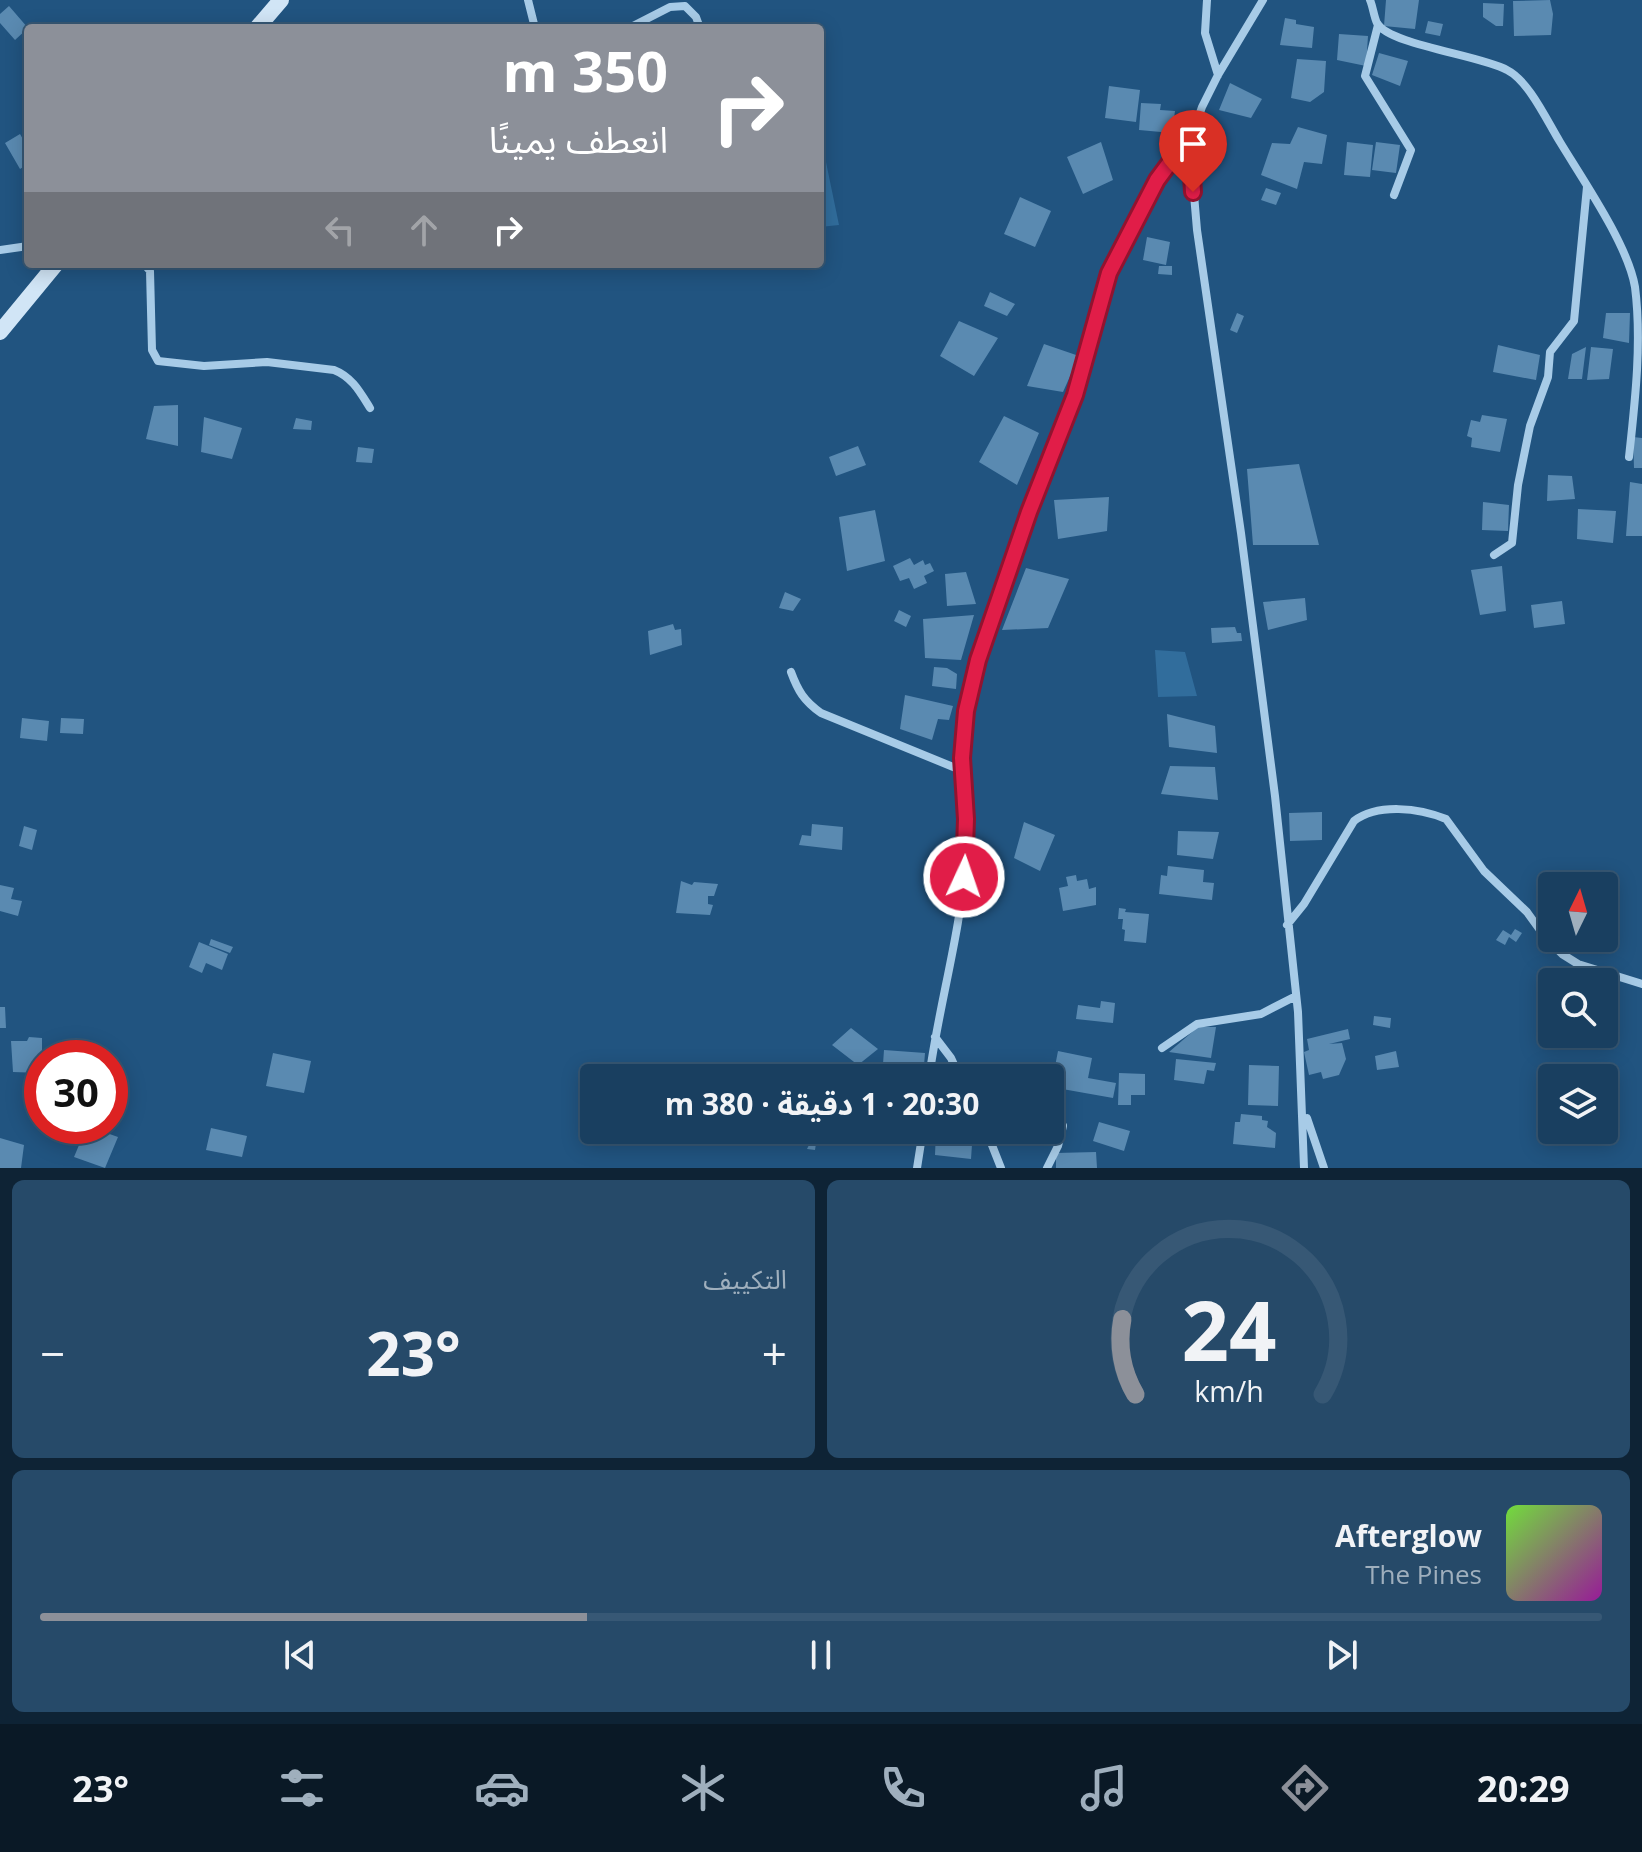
<!DOCTYPE html>
<html lang="ar">
<head>
<meta charset="utf-8">
<style>
  body { margin:0; font-family:"Open Sans","Noto Sans Arabic",sans-serif; background:#264a69; color:#f1f3f6; direction:rtl; height:100vh; display:flex; flex-direction:column; font-size:30px; white-space:nowrap }
  * { box-sizing:border-box; margin:0 }
  p { font-size:26px; color:#9fafbd }
  .icon { flex:none; width:44px; height:44px; fill:none; stroke:currentColor; stroke-width:2; stroke-linecap:round; stroke-linejoin:round }
  .map { position:relative; height:1168px; overflow:hidden; direction:ltr }
  .side { display:flex; flex-direction:column; gap:12px; padding:12px; background:#0e2335; flex:1 }
  .side>* { flex:none }
  .guide { position:absolute; left:24px; top:24px; width:800px; height:244px; border-radius:8px; box-shadow:0 4px 20px #0003,0 0 0 2px #375875; direction:rtl; background:#8c9099; color:#fff; overflow:hidden }
  .needle { width:52px; rotate:5deg }
  .tools { position:absolute; left:1538px; top:872px; display:grid; gap:16px }
  .tools a { display:grid; place-items:center; width:80px; height:80px; border-radius:8px; background:#193f60; box-shadow:0 4px 20px #0003,0 0 0 2px #375875; font-size:40px }
  .speed { position:absolute; left:24px; top:1040px; display:flex; gap:16px; font-size:40px; font-weight:700; text-align:center }
  .speed>* { display:grid; place-content:center; width:104px; height:104px; border-radius:50%; background:#193f60; box-shadow:0 4px 20px #0003,0 0 0 2px #375875; line-height:1 }
  .speed .limit { border:12px solid #d22; background:#fff; color:#111 }
  .pin { position:absolute; display:grid; place-items:center; width:68px; height:68px; color:#fff; margin:-82px -34px; border-radius:50% 50% 50% 0; rotate:-45deg; box-shadow:0 0 8px #0007 }
  .pin .icon { rotate:45deg }
  .me { position:absolute; width:88px; margin:-44px; rotate:3deg; stroke-linejoin:round; filter:drop-shadow(0 0 6px #0008) }
  .turn { display:flex; align-items:center; gap:28px; height:168px; padding:0 24px; font-size:36px }
  .turn .icon { width:104px; height:104px; stroke-width:2.5 }
  .turn b { display:block; font-size:56px; line-height:68px }
  .lanes { display:flex; align-items:center; height:76px; padding:0 24px; background:#0003; justify-content:center; gap:40px; direction:ltr }
  .lanes .off { opacity:.35 }
  .big { font-size:60px; font-weight:700; line-height:1.1 }
  .side .widget { flex:1; display:flex; flex-direction:column; justify-content:center; gap:12px; min-width:0; padding:0 28px; border-radius:12px; background:#264a69 }
  .side .dial { align-items:center; gap:0 }
  .dial svg { height:208px; overflow:visible; fill:none; stroke:#375875; stroke-width:7; stroke-linecap:round; text-anchor:middle }
  .dial text { fill:#f1f3f6; stroke:none }
  .song { display:flex; align-items:center; gap:24px }
  .cover { width:96px; height:96px; border-radius:12px; background:linear-gradient(135deg,hsl(100 70% 55%),hsl(300 70% 35%)) }
  .played { height:8px; border-radius:4px; background:linear-gradient(90deg,#8c9099 35%,#375875 35%) }
  .keys { display:flex; justify-content:space-around; direction:ltr }
  .heat { display:flex; justify-content:space-between; align-items:center; font-size:44px; direction:ltr }
  .side .tiles { flex:1; display:grid; gap:12px; grid-template-columns:1fr 1fr }
  .widget:last-child { grid-column:span 2 }
  .trip { position:absolute; left:580px; top:1064px; width:484px; height:80px; border-radius:8px; background:#193f60; box-shadow:0 4px 20px #0003,0 0 0 2px #375875; font-weight:700; line-height:80px; text-align:center; direction:rtl }
  .tab-bar { display:flex; height:128px; justify-content:space-around; align-items:center; background:#0a1926; color:#9fafbd }
  .tab-bar .icon { width:56px; height:56px }
  .tab-bar .selected { color:#8c9099 }
  .tab-bar b { font-size:36px; color:#f1f3f6 }
  .map>svg:first-child { display:block }
  .green { fill:#316d9c }
  .building { fill:#5a8ab1 }
  .lines { fill:none; stroke-linecap:round; stroke-linejoin:round }
  .street { stroke:#a7cbe7; stroke-width:8 }
  .secondary { stroke:#d1e5f6; stroke-width:16 }
  .route-casing { stroke:#92132f; stroke-width:20 }
  .route { stroke:#e11d48; stroke-width:14 }
</style>
</head>
<body>
<div class="map">
<svg width="1642" height="1168" viewBox="0 0 1642 1168">
  <rect width="100%" height="100%" fill="#215480"/>
  <path class="green" d="M820 133 839 225 820 227Z
    M1155 650 1185 652 1197 696 1158 697Z"/>
  <path class="building" d="M1386 0H1419L1415 29 1384 26Z
    M1550 0 1553 14 1551 35 1514 36 1513 1Z
    M1483 3 1504 4 1503 26H1496L1483 17Z
    M9 6 28 28 15 40 0 23V14Z
    M1285 18 1296 20V24L1314 27 1312 48 1280 45Z
    M1428 21 1443 24 1440 36 1425 33Z
    M1339 34 1368 36 1366 66 1337 60Z
    M1379 53 1408 61 1400 86 1372 75Z
    M1297 59 1326 61 1324 92 1310 102 1291 98Z
    M1230 83 1262 99 1251 118 1219 110Z
    M1109 86 1140 90 1136 122 1105 118Z
    M1141 103 1161 104 1160 110 1175 111 1172 133 1139 130Z
    M1298 127 1327 135 1322 164 1304 162 1297 189 1261 175 1272 143 1290 144Z
    M20 134 28 148V164L20 169 5 143Z
    M1202 139 1223 141 1221 162 1209 166 1196 157Z
    M1101 142 1113 180 1083 194 1067 157Z
    M1347 142 1373 145 1370 177 1344 175Z
    M1376 142 1400 145 1396 173 1372 170Z
    M1266 188 1281 193 1276 205 1261 200Z
    M1020 197 1051 211 1035 247 1004 234Z
    M1147 237 1170 242 1166 265 1143 260Z
    M1159 266H1172V275L1158 274Z
    M990 292 1015 304 1007 316 984 306Z
    M1237 313 1244 316 1237 333 1230 330Z
    M1606 313H1630L1629 343 1603 338Z
    M959 321 998 338 974 376 940 356Z
    M1044 344 1079 356 1063 392 1027 386Z
    M1498 345 1540 355 1536 380 1493 372Z
    M1586 347 1582 379H1568L1572 354Z
    M1591 347 1613 349 1609 379 1587 380Z
    M178 405V446L146 439 154 406Z
    M1482 415 1507 419 1500 452 1471 447 1472 438 1467 436 1471 420 1480 422Z
    M1004 416 1039 433 1017 485 979 462Z
    M204 417 242 428 232 459 201 452Z
    M296 418 312 421 311 430 293 429Z
    M1633 437 1642 438V468H1634Z
    M858 446 866 465 836 476 829 457Z
    M358 447 374 449 372 463 356 462Z
    M1299 464 1319 545H1253L1247 469Z
    M1548 475 1572 476 1575 499 1547 501Z
    M1630 482 1642 484V536H1626Z
    M1109 497 1107 531 1058 539 1054 500Z
    M1483 502 1509 505 1508 531 1482 530Z
    M1578 509 1616 511 1613 543 1577 539Z
    M875 510 885 561 847 571 839 517Z
    M910 558 914 565 923 560 925 565 930 563 934 571 924 576 927 583 914 589 909 578 900 581 893 566Z
    M1502 566 1506 611 1480 615 1471 570Z
    M1026 568 1069 579 1048 628 1002 630Z
    M966 572 976 604 947 606 945 574Z
    M785 592 801 599 793 611 779 608Z
    M1305 598 1307 620 1268 630 1263 602Z
    M1562 601 1565 624 1534 628 1531 605Z
    M899 610 911 616 906 627 894 621Z
    M974 615 961 660 925 658 923 619Z
    M673 624 675 630 681 629 682 645 650 655 648 631Z
    M1235 627 1237 633H1241L1242 641 1212 643 1211 628Z
    M934 667 947 668 957 674 956 689 932 686Z
    M905 695 953 706 949 720 938 719 932 740 900 729Z
    M1167 714 1215 726 1217 753 1169 747Z
    M22 718 49 721 47 741 20 738Z
    M61 718 84 719 83 734 60 733Z
    M1170 766 1215 767 1218 800 1161 794Z
    M1322 812V840L1290 841 1289 813Z
    M1024 822 1055 835 1040 871 1014 858Z
    M812 824 843 827 842 850 799 845 802 835 811 836Z
    M24 826 37 830 32 850 19 846Z
    M1178 831 1219 832 1213 859 1177 855Z
    M1168 866 1204 870 1203 882 1214 883 1212 900 1159 894 1161 875 1167 876Z
    M1076 875 1077 881 1087 879 1089 889 1096 887V905L1063 911 1059 888 1068 886 1066 877Z
    M681 881 692 885 694 882 718 884 714 896H708V904L713 905 710 915 676 913Z
    M0 885 14 888 11 899 22 901 18 916 0 911Z
    M1119 908 1126 909 1125 912 1149 914 1146 943 1124 941 1125 930 1122 929 1123 919H1118Z
    M1515 929 1522 933 1516 942 1509 937 1505 945 1496 940 1503 930 1511 935Z
    M211 939 233 947 230 953 209 945Z
    M199 942 228 954 222 970 206 963 202 973 189 967Z
    M1101 1001 1115 1003 1113 1023 1076 1019 1078 1005 1100 1008Z
    M0 1007H5L6 1028H0Z
    M1374 1016 1391 1018 1390 1028 1373 1025Z
    M1198 1027H1216L1211 1058 1169 1052Z
    M851 1028 878 1049 858 1065 832 1045Z
    M1348 1029 1350 1039 1329 1044 1342 1043 1346 1059 1339 1075 1323 1079 1321 1072 1309 1075 1304 1052 1309 1050 1307 1039Z
    M29 1037 42 1038V1073L13 1072 11 1041H27Z
    M884 1050 925 1053 923 1078H882Z
    M1058 1051 1092 1058 1088 1078 1116 1083 1113 1098 1051 1087Z
    M1396 1051 1399 1067 1377 1070 1375 1056Z
    M273 1053 311 1061 304 1093 266 1086Z
    M1176 1059 1216 1063 1214 1071 1207 1070 1204 1084 1174 1080Z
    M1249 1065 1279 1066 1278 1106 1248 1105Z
    M1119 1073 1145 1074V1095H1131V1105H1118Z
    M1241 1114 1262 1116V1120L1268 1121 1267 1127 1276 1133 1275 1148 1233 1144 1235 1122H1240Z
    M1099 1122 1130 1131 1124 1151 1093 1141Z
    M87 1126 118 1137 105 1168 74 1157Z
    M211 1128 247 1136 242 1157 206 1150Z
    M787 1130H818L815 1150 807 1149 811 1141 785 1137Z
    M936 1130H973L971 1159 935 1155Z
    M0 1138 24 1145 21 1168H0Z
    M1096 1152 1097 1168H1056V1153Z"/>
  <g class="lines">
    <path class="street" d="M528 0 535 28
      M1207 0 1205 33 1218 75
      M1263 0 1218 75 1202 107 1194 130 1191 159 1197 230 1241 533 1275 796 1298 1012 1304 1168
      M1370 0C1373 7 1374 17 1377 23 1389 45 1480 55 1507 70 1529 81 1547 121 1560 142 1583 180 1628 245 1635 287 1642 342 1635 402 1629 457
      M1378 25 1365 76 1411 150 1394 195
      M629 28 670 7 685 6 696 17 700 28
      M0 250 28 246
      M144 264 150 271 152 350 158 361 204 366 267 362 334 370C352 377 360 392 370 408
      M1494 555 1512 543 1518 485 1530 426 1548 377 1550 352 1574 321 1587 187
      M791 672C798 691 804 701 821 713L963 771
      M1287 925 1304 904 1354 821C1378 803 1419 808 1446 819L1484 871 1527 912 1545 937 1562 954 1578 964 1642 984
      M935 1037 951 1058 960 1078
      M1162 1048 1197 1024 1261 1014 1296 996
      M929 1078C939 1004 961 932 966 857 970 798 957 742 971 683 996 582 1044 490 1076 392 1088 354 1095 314 1108 276 1127 224 1159 173 1194 130
      M1307 1118 1324 1168
      M986 1130 1001 1168
      M917 1168 923 1130
      M1047 1168 1058 1146 1063 1126"/>
    <path class="secondary" d="M257 28 281 0
      M0 332 56 264"/>
  </g>
  <g class="lines">
    <defs>
      <path id="route" d="M964 877 966 819 962 758 966 711 978 660 1029 512 1075 395 1109 273 1157 180 1194 130 1191 159 1193 192"/>
    </defs>
    <use href="#route" class="route-casing"/>
    <use href="#route" class="route"/>
  </g>
</svg>
<div class="tools">
<a><svg class="needle" viewBox="-14 -14 28 28"><path d="M0-13l5 13h-10z" fill="#e53935"/><path d="M0 13l5-13h-10z" fill="#9fafbd"/></svg></a>
<a><svg class="icon" aria-label="search" viewBox="0 0 24 24"><circle cx="10" cy="10" r="6"/><path d="M15 15l6 6"/></svg></a>
<a><svg class="icon" aria-label="layers" viewBox="0 0 24 24"><path d="M12 4l9 5-9 5-9-5zM3 14l9 5 9-5"/></svg></a>
</div>
<div class="speed"><div class="limit">30</div></div>
<div class="pin" style="left:1193px;top:192px;background:#d93025"><svg class="icon" aria-label="arrive" viewBox="0 0 24 24"><path d="M6 21V4h12l-3 4 3 4H6"/></svg></div>
<svg class="me" style="left:964px;top:877px" viewBox="-20 -20 40 40"><circle r="17" fill="#e11d48" stroke="#fff" stroke-width="3"/><path d="M0-11L8 9 0 5-8 9z" fill="#fff"/></svg>
<div class="trip">20:30 · 1 دقيقة · 380 m</div>
<div class="guide">
<div class="turn"><svg class="icon" aria-label="right" viewBox="0 0 24 24"><path d="M7 20v-9h11M14 6l5 5-5 5"/></svg><div><b>350 m</b>انعطف يمينًا</div></div>
<div class="lanes"><svg class="icon off" aria-label="left" viewBox="0 0 24 24"><path d="M17 20v-9H6M10 6l-5 5 5 5"/></svg><svg class="icon off" aria-label="ahead" viewBox="0 0 24 24"><path d="M12 20V5M6 11l6-6 6 6"/></svg><svg class="icon" aria-label="right" viewBox="0 0 24 24"><path d="M7 20v-9h11M14 6l5 5-5 5"/></svg></div>
</div>
</div>
<section class="side">
<div class="tiles">
<div class="widget dial"><svg viewBox="0 0 100 80">
<path d="M14 69A42 42 0 1 1 86 69"/>
<path d="M14 69A42 42 0 0 1 9 40" stroke="#8c9099"/>
<text x="50" y="56" font-size="32" font-weight="700">24</text>
<text x="50" y="72" font-size="11">km/h</text>
</svg></div>
<div class="widget"><p>التكييف</p>
<div class="heat"><a>−</a><b class="big">23°</b><a>+</a></div>
</div>
<div class="widget">
<div class="song"><i class="cover"></i><div><b>Afterglow</b><p>The Pines</p></div></div>
<div class="played"></div>
<div class="keys"><svg class="icon" aria-label="previous" viewBox="0 0 24 24"><path d="M18 5L8 12l10 7zM5 5v14"/></svg><svg class="icon" aria-label="pause" viewBox="0 0 24 24"><path d="M8 5v14M16 5v14"/></svg><svg class="icon" aria-label="next" viewBox="0 0 24 24"><path d="M6 5l10 7-10 7zM19 5v14"/></svg></div>
</div>
</div>
</section>
<nav class="tab-bar">
<b>20:29</b>
<svg class="icon selected" aria-label="directions" viewBox="0 0 24 24"><path d="M12 3l9 9-9 9-9-9zM9 14v-3h6M13 9l2 2-2 2"/></svg>
<svg class="icon" aria-label="music" viewBox="0 0 24 24"><path d="M9 18V5l10-2v13"/><circle cx="6" cy="18" r="3"/><circle cx="16" cy="16" r="3"/></svg>
<svg class="icon" aria-label="phone" viewBox="0 0 24 24"><path d="M5 4h4l2 5-3 2q2 4 5 5l2-3 5 2v4C11 20 4 13 5 4z"/></svg>
<svg class="icon" aria-label="climate" viewBox="0 0 24 24"><path d="M12 3v18M4 7l16 10M4 17L20 7"/></svg>
<svg class="icon" aria-label="car" viewBox="0 0 24 24"><path d="M5 17H2v-5l4-1 3-4h7l3 4 3 1v5h-3M9 17h6M6 11h13"/><circle cx="7" cy="17" r="2"/><circle cx="17" cy="17" r="2"/></svg>
<svg class="icon" aria-label="filters" viewBox="0 0 24 24"><path d="M4 7h16M4 17h16"/><circle cx="9" cy="7" r="2"/><circle cx="15" cy="17" r="2"/></svg>
<b>23°</b>
</nav>
</body>
</html>
